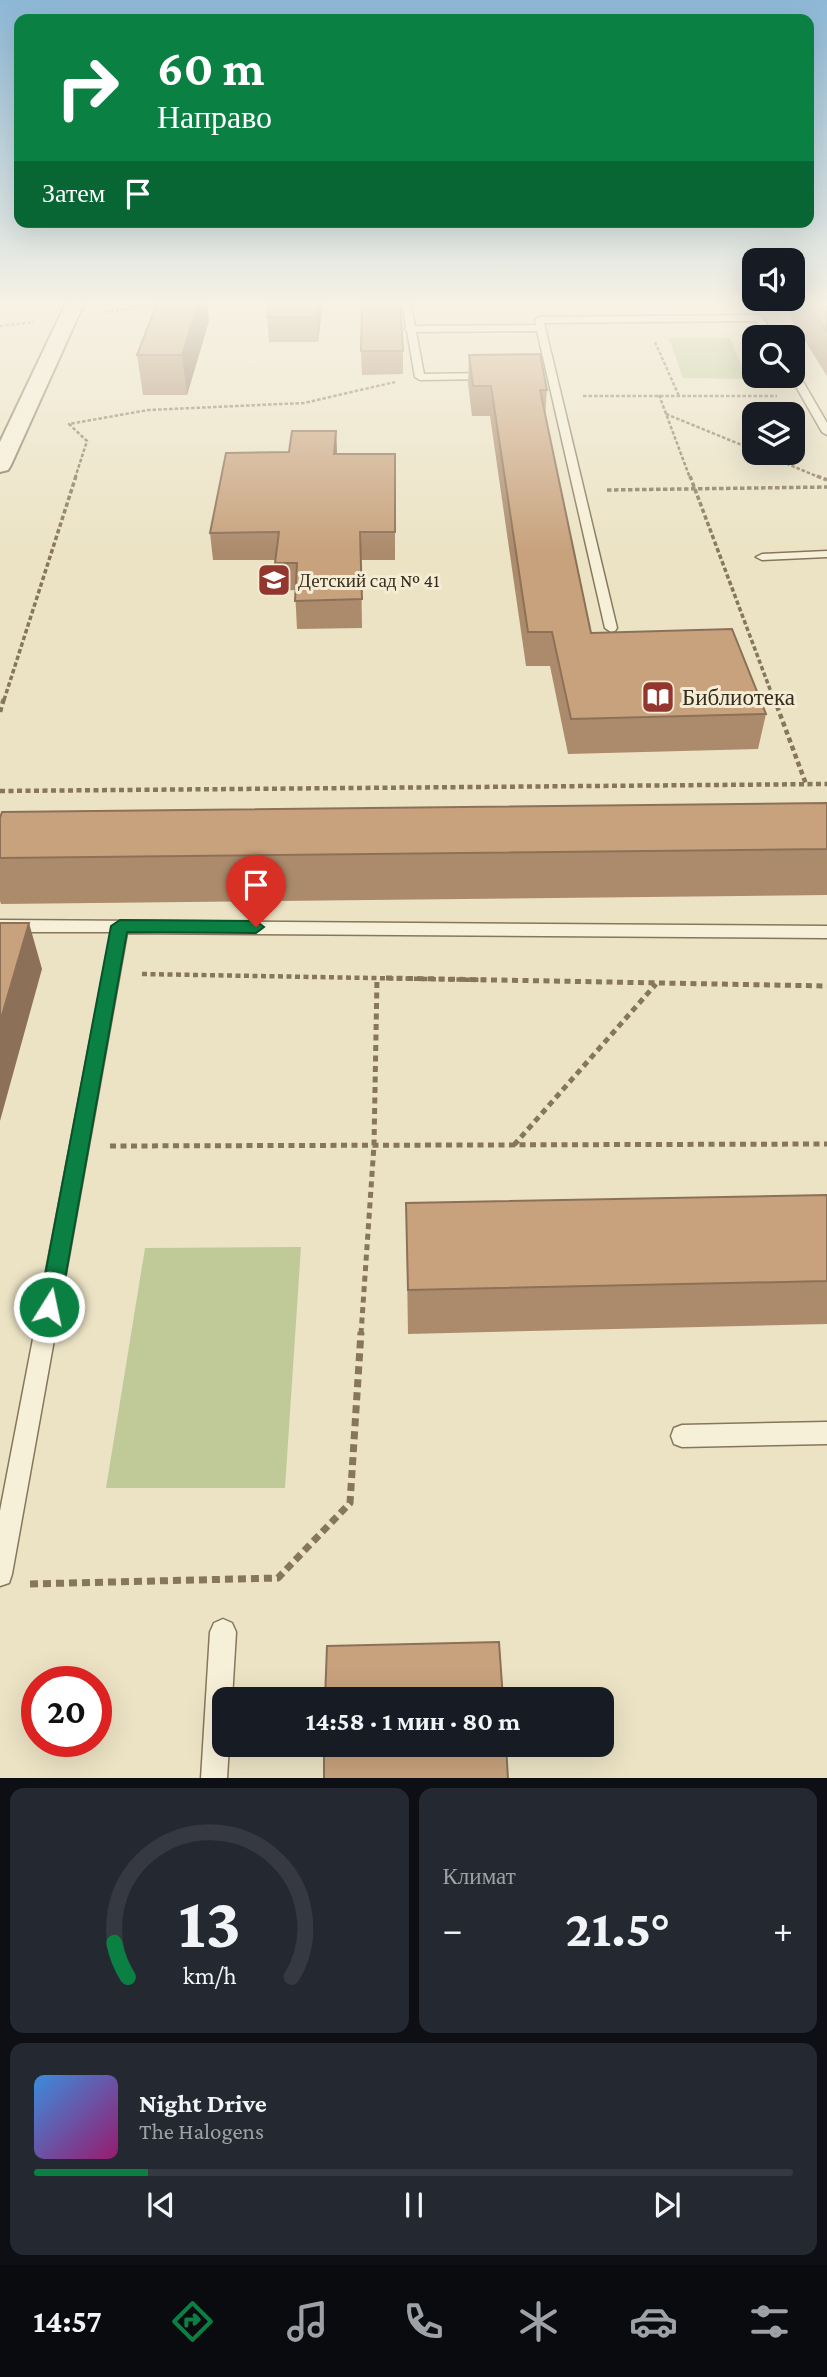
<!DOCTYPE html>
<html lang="ru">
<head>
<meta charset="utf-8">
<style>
  body { margin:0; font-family:"Crimson Pro",serif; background:#242831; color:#f1f3f6; height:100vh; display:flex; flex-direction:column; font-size:26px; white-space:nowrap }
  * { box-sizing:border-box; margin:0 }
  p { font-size:23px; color:#9ea1a6 }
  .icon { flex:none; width:38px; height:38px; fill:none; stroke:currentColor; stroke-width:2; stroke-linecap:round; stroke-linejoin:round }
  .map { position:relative; height:1778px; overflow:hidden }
  .details { display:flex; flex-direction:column; gap:10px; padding:10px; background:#0d0f14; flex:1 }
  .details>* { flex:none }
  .banner { position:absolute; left:14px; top:14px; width:800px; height:214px; border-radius:14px; box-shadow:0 7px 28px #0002; background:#0b8043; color:#fff; overflow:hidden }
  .fabs { position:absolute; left:742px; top:248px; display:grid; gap:14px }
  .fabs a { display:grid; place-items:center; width:63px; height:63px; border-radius:14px; background:#171b24; box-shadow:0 7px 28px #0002; font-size:35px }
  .speed { position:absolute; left:21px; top:1666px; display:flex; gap:14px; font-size:35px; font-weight:700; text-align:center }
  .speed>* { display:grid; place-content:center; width:91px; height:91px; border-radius:50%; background:#171b24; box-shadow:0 7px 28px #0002; line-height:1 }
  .speed .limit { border:10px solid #d22; background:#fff; color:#111 }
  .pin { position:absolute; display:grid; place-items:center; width:60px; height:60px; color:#fff; margin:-72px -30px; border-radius:50% 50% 50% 0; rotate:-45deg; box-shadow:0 0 7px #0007 }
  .pin .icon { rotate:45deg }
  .me { position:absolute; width:77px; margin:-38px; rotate:10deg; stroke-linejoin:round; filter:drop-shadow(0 0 5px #0008) }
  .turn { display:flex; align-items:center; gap:24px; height:147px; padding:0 28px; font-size:32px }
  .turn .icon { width:91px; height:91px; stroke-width:2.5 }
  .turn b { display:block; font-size:49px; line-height:60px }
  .then { display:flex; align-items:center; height:66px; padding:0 28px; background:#0003; gap:14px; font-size:26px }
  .big { font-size:52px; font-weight:700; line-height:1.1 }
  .details .tile { flex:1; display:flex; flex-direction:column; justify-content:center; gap:10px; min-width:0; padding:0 24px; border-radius:14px; background:#242831 }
  .details .dial { align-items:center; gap:0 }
  .dial svg { height:182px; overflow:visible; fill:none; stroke:#363941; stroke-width:7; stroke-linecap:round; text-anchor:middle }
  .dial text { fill:#f1f3f6; stroke:none }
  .song { display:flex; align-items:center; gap:21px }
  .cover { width:84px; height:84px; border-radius:10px; background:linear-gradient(135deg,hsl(210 70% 55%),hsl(320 70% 35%)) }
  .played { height:7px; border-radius:4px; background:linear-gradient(90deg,#0b8043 15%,#363941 15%) }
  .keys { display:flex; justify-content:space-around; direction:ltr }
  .heat { display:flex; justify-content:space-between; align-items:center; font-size:38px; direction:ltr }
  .details .tiles { flex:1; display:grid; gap:10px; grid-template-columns:1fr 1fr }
  .tile:last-child { grid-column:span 2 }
  .trip { position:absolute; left:212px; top:1687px; width:402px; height:70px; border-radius:14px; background:#171b24; box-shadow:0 7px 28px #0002; font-weight:700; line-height:70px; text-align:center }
  .tabs { display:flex; height:112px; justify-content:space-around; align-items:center; background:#090b0e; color:#9ea1a6 }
  .tabs .icon { width:49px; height:49px }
  .tabs .current { color:#0b8043 }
  .tabs b { font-size:32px; color:#f1f3f6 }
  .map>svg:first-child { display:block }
  .green { fill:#c0ca99 }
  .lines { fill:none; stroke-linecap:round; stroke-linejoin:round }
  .service-casing { stroke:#86765c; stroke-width:3 }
  .minor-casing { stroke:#86765c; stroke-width:4 }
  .path-far4 { stroke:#86765c; stroke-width:2.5; stroke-dasharray:3.5 2; stroke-linecap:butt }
  .path-far3 { stroke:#86765c; stroke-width:3.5; stroke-dasharray:4.5 2.5; stroke-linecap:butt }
  .path-far2 { stroke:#86765c; stroke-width:4.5; stroke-dasharray:5 3.5; stroke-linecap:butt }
  .path-far1 { stroke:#86765c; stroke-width:5; stroke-dasharray:6 4.5; stroke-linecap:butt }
  .path { stroke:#86765c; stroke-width:7; stroke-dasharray:8 5; stroke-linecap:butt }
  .service { fill:#f7f0d8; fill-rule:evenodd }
  .minor { fill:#f7f0d8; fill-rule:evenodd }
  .wall { fill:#ac8b6c }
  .shaded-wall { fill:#8c7158 }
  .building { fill:#c8a27d; stroke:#8c7158; stroke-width:2 }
  .route { fill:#0b8043; stroke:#07532c; stroke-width:2 }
  .labels { text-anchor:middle; stroke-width:6; stroke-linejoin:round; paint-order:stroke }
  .far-poi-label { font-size:19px; fill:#372c1f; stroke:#f4edd4; text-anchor:start }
  .poi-label { font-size:23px; fill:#372c1f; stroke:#f4edd4; text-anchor:start }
</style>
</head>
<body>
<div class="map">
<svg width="827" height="1779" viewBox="0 0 827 1779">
  <rect width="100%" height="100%" fill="#ece3c5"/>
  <path class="green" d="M669 338H730L747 379 683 378Z
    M301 1247 285 1488H106L145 1248Z"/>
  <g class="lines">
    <defs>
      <path id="service" d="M402 301H410L415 326 536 325 535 320 539 317 759 315 762 316 775 338H766L756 321 544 323 617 628 615 631 611 632 605 628 537 331 416 332 424 374 487 373 492 376 487 379 420 380 415 377 407 331 405 329 406 327Z
        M793 370 798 373 827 423V435L822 432 790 376H793Z
        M827 551V557L762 560 756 557 762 554Z
        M0 920 827 926V938L127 933 12 1574 9 1583 0 1586V1511L111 932H0Z
        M827 1422V1444L682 1447 674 1444 671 1436 674 1428 682 1425Z
        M223 1619 232 1623 236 1632 232 1699H224V1745H229L227 1779H201L210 1632 214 1623Z"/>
      <path id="minor" d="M67 301H85L11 465 8 470 0 472V442Z"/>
    </defs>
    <use href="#service" class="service-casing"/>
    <use href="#minor" class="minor-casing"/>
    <path class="path-far4" d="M105 312 162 304
      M0 326 34 322
      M655 342 679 396
      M659 395 690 478
      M583 396H777
      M666 414 754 450
      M761 453 821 478
      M75 478 87 441 69 424 148 410 304 403 395 382"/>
    <path class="path-far3" d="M690 476 774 700
      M817 476 827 480
      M607 490 827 487
      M4 700 76 476"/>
    <path class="path-far2" d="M774 698 806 784
      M0 712 4 698
      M0 791 827 784
      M142 974 486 980"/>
    <path class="path-far1" d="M386 978 827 986
      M514 1145 656 984
      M110 1146 827 1144
      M361 1334 374 1145 377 978"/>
    <path class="path" d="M30 1584 278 1578 350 1503 361 1332"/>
    <use href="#service" class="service"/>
    <use href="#minor" class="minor"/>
  </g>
  <path class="wall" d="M158 301H207L209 321 187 395H143L137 355Z
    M270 301H322V310L318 342H269L267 317Z
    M780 301H827V376Z
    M361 351H403V374L362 375Z
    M469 355 547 390 545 417 591 633 766 714 758 749 568 754 550 666H526L490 416H472L468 384Z
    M336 431 337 454H395V560H361L362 628 297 629 295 590 277 591 275 560H213L210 533 289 452Z
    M827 803V895L1 904 0 901V818Z
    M827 1195V1324L408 1334 406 1203Z"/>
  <path class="shaded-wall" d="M199 301H207L209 321 187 395 182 355Z
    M319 301H322V310L318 342 317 317Z
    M336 431 337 457 334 454Z
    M29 923 42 969 0 1121V1022Z"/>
  <path class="building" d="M158 301H199L182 355H137Z
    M270 301H319L317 317H267Z
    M362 301H400L403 351H361Z
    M807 301H827V331Z
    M540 354 547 390H540L591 633 732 629 766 714 571 719 552 632H528L491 386H473L469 355Z
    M292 431H336L334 454H395V532H360L362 599 295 601 297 563H275L279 532 210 533 226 453 289 452Z
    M827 803V849L0 858V818L2 812Z
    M0 923H29L0 1022Z
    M827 1195V1281L408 1290 406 1203Z
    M499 1642 503 1699H325L327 1646Z
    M324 1745H506L508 1779H324Z"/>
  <linearGradient id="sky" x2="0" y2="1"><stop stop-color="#8db8d6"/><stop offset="0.55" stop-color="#f6f2e5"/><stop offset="1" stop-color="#f6f2e5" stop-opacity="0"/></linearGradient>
  <rect width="827" height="550" fill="url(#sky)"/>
  <path class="route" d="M120 920 256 921 264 927 256 933 127 932 60 1307 57 1314 49 1316 42 1314 39 1307 111 926Z"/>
  <defs>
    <symbol id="school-square" viewBox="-11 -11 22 22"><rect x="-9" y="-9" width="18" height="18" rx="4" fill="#92362f" stroke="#f4edd4"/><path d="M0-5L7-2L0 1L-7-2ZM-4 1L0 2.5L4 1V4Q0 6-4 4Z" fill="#fff"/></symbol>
    <symbol id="library-square" viewBox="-11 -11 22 22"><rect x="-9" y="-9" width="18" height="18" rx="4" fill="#92362f" stroke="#f4edd4"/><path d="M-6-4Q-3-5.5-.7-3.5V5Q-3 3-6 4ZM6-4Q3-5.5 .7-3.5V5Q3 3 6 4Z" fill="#fff"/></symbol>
  </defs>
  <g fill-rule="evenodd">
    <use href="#school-square" x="255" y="561" width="38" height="38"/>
    <use href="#library-square" x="639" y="678" width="38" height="38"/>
  </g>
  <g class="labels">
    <g class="far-poi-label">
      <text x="298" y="587">Детский сад № 41</text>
    </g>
    <g class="poi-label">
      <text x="682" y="705">Библиотека</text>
    </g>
  </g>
</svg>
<div class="fabs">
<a><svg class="icon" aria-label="sound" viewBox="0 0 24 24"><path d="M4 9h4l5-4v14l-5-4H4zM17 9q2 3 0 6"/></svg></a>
<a><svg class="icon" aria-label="search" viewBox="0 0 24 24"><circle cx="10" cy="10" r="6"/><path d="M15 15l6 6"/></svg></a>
<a><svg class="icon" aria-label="layers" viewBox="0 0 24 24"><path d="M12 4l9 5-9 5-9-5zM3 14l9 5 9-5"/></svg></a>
</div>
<div class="speed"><div class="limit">20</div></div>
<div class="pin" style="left:256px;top:927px;background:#d93025"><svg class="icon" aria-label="arrive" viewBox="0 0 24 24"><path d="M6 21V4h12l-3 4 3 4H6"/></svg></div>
<svg class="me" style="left:49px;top:1307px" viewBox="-20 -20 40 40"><circle r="17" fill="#0b8043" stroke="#fff" stroke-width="3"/><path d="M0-11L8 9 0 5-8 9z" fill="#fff"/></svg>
<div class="trip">14:58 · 1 мин · 80 m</div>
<div class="banner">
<div class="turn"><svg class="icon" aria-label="right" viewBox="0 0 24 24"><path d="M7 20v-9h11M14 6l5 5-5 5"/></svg><div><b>60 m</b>Направо</div></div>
<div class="then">Затем<svg class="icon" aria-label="arrive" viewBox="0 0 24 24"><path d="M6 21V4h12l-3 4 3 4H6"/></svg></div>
</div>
</div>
<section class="details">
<div class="tiles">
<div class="tile dial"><svg viewBox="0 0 100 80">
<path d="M14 69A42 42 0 1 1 86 69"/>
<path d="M14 69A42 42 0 0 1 8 54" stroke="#0b8043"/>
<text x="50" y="56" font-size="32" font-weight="700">13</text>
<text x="50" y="72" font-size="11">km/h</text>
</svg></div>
<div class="tile"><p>Климат</p>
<div class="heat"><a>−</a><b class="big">21.5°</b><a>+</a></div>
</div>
<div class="tile">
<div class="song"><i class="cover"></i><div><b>Night Drive</b><p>The Halogens</p></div></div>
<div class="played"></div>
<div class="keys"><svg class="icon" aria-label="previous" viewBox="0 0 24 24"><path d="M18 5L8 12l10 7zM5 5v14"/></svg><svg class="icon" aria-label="pause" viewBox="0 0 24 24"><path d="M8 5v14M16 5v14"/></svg><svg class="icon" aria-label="next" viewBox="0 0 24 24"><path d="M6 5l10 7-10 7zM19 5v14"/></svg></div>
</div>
</div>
</section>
<nav class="tabs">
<b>14:57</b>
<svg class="icon current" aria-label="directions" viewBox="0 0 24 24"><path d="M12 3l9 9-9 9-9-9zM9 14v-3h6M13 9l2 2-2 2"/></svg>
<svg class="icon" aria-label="music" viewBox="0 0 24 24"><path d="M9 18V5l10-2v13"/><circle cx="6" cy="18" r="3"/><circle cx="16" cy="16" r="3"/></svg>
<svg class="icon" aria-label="phone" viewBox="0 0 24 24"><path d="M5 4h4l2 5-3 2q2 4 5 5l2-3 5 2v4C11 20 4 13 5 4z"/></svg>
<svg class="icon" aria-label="climate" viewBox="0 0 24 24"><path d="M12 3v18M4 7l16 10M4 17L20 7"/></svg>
<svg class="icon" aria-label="car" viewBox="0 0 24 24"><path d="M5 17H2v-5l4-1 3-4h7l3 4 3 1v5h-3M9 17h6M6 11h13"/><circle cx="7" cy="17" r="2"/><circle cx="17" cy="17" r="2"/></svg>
<svg class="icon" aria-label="filters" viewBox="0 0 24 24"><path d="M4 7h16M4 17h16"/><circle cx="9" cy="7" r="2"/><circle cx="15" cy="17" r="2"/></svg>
</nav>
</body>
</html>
